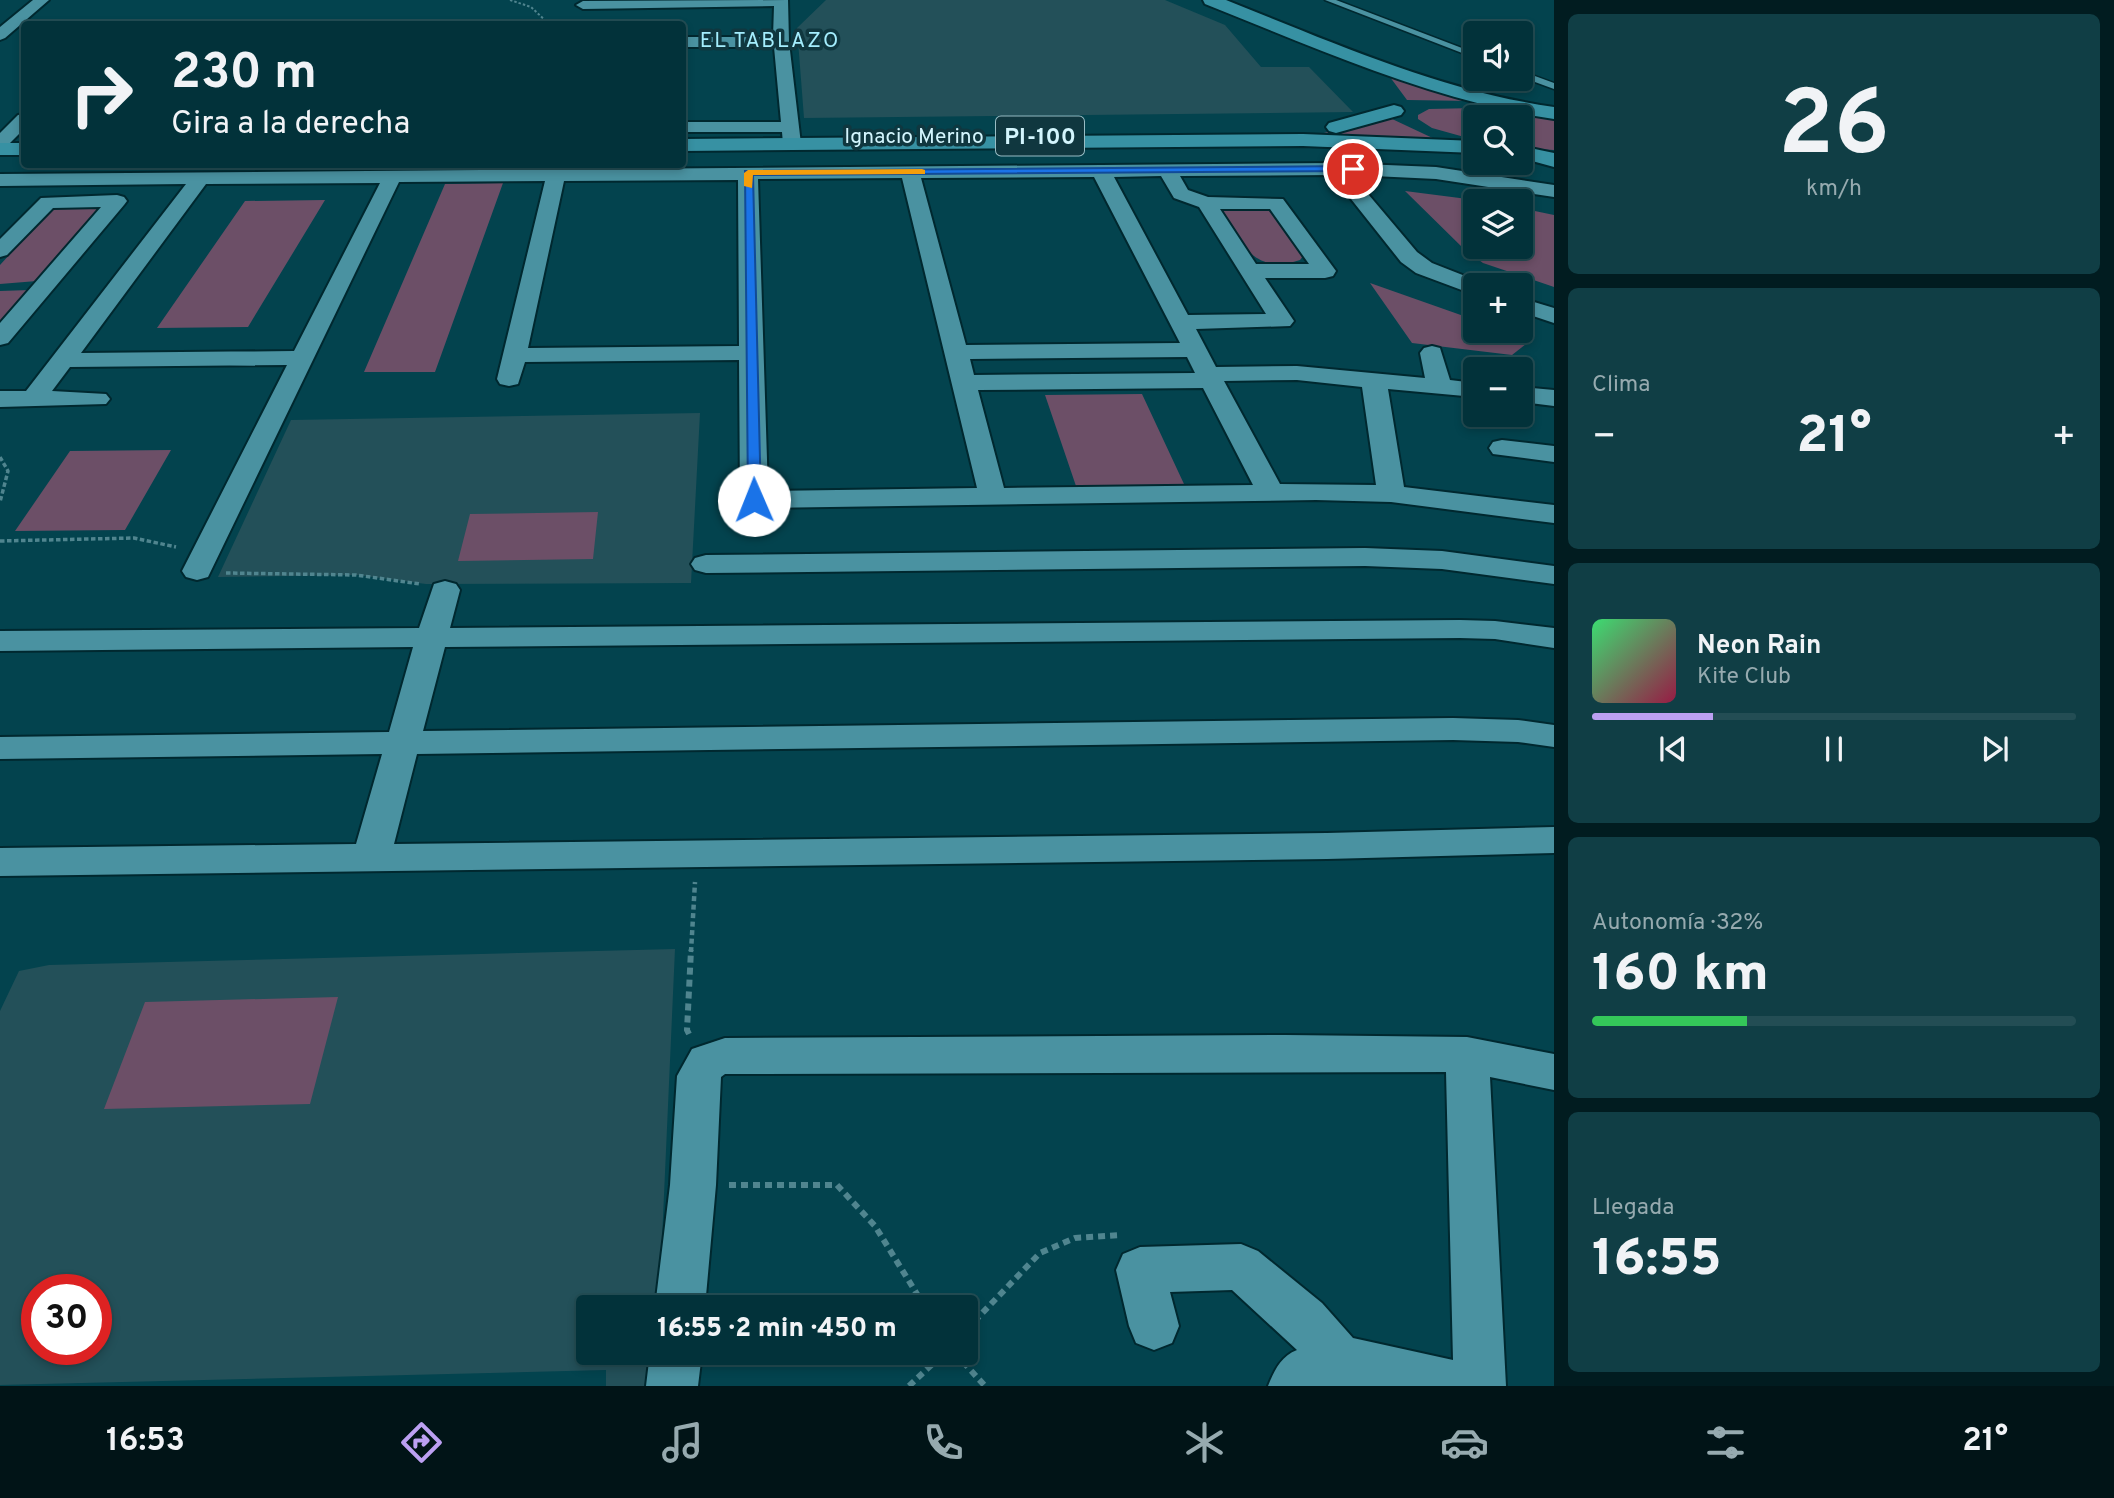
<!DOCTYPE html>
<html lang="es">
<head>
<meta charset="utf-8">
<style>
  body { margin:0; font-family:Overpass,sans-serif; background:#103e45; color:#f1f3f6; height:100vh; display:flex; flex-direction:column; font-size:26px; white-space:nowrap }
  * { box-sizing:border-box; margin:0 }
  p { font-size:23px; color:#96aaaf }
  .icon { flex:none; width:38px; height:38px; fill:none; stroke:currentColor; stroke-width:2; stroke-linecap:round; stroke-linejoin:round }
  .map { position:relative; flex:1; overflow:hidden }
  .side { display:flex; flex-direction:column; gap:14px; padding:14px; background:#011c20; width:560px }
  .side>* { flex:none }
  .guide { position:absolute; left:21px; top:21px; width:665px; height:147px; border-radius:7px; box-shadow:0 4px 10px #0003,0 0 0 2px #234d54; background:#02323a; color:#f1f3f6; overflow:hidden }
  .tools { position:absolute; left:1463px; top:21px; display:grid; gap:14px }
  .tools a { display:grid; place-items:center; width:70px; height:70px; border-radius:7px; background:#02323a; box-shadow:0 4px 10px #0003,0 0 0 2px #234d54; font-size:35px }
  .speed { position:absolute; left:21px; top:1274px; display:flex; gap:14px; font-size:35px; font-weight:700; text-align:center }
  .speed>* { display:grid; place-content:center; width:91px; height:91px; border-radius:50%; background:#02323a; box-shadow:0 4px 10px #0003,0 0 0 2px #234d54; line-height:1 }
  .speed .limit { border:10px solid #d22; background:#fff; color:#111 }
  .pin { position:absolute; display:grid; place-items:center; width:60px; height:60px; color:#fff; margin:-30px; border:4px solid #fff; border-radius:50%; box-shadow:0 2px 7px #0007 }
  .me { position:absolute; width:77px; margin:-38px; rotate:359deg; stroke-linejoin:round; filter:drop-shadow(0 0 5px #0008) }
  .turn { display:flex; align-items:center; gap:24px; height:147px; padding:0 35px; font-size:32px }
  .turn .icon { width:91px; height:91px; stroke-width:2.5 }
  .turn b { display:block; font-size:49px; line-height:60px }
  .big { font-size:52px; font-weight:800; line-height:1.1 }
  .side .tile { flex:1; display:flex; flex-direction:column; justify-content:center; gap:10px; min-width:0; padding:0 24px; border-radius:10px; background:#103e45 }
  .side .dial { align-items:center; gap:0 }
  .dial b { font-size:91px; line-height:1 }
  .song { display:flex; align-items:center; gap:21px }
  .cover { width:84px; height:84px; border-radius:10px; background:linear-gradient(135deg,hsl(140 70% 55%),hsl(340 70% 35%)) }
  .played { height:7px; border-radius:4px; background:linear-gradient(90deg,#bca0f2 25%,#234d54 25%) }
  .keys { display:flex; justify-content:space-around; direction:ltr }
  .heat { display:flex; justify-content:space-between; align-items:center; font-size:38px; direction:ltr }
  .charge { height:10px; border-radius:5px; background:linear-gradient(90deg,#34c759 32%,#234d54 0) }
  .trip { position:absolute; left:576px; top:1295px; width:402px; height:70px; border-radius:7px; background:#02323a; box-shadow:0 4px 10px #0003,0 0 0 2px #234d54; font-weight:800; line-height:70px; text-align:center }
  .menu { display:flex; height:112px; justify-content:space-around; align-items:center; background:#011417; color:#96aaaf }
  .menu .icon { width:49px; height:49px }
  .menu .active { color:#bca0f2 }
  .menu b { font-size:32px; color:#f1f3f6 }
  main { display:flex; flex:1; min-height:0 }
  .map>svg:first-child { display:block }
  .built { fill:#235059; fill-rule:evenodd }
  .green { fill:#6c4f67 }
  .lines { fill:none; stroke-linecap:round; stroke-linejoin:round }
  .lane-casing { stroke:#00282f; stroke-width:3 }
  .street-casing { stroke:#00282f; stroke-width:4 }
  .primary-casing { stroke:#00282f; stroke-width:4 }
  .path-far3 { stroke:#50858f; stroke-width:2; stroke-dasharray:2.5 2; stroke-linecap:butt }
  .path-far2 { stroke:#50858f; stroke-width:3.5; stroke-dasharray:4.5 2.5; stroke-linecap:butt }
  .path-far1 { stroke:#50858f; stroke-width:4.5; stroke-dasharray:5 3.5; stroke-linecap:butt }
  .path { stroke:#50858f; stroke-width:6; stroke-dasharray:7 5; stroke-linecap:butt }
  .lane { fill:#4a92a1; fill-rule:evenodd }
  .street { fill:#4a92a1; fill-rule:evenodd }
  .primary { fill:#3791a3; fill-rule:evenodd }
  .route { fill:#1a73e8; stroke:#114b97; stroke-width:2 }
  .slow { fill:#f59e0b }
  .labels { text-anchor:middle; stroke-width:7; stroke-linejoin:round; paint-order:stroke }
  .far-neighbourhood-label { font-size:21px; letter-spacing:2px; fill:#a4edfd; stroke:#10373f }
  .far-street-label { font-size:21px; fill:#d3f5fd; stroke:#10373f }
  .shield { fill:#10373f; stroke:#98bcc4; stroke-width:2 }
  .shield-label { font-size:23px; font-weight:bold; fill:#d3f5fd }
</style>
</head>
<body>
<main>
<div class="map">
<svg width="1554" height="1386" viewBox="0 0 1554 1386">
  <rect width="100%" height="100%" fill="#03434e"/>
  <path class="built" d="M826 0H1165L1225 25 1261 67H1309L1353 112 804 118 797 28Z
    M700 413 691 583 426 584 357 575 218 577 291 420Z
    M675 949 659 1307H588V1353H657L656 1386H606V1370L0 1385V1011L19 971 49 965ZM37 1290H96V1349H37Z"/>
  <path class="green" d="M1387 73 1471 101 1407 100Z
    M1475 108 1554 118V150L1521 148V117H1475V140L1432 128 1418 119V115L1429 109Z
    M1390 118 1439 141 1315 135Z
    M503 183 435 372H364L445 184Z
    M1405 191 1483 201H1475V247H1521V208L1554 215V287L1483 263 1464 249Z
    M325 200 248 327 157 328 245 201Z
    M54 206H103L37 281 0 284V265Z
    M1272 208 1303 256 1300 260C1253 276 1240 241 1219 209Z
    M1370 283 1475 320V331H1506L1531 340 1512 355 1412 343Z
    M30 290 0 323V291Z
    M1142 394 1184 484 1173 490 1086 492 1076 486 1045 395Z
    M171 450 125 530 15 531 70 451Z
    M598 512 593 559 458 561 470 514Z
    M338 997 310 1104 104 1109 145 1002Z"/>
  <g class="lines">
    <defs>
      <path id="lane" d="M1325 0H1336L1475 53V58Z
        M1521 71 1554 83V89L1521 77Z"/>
      <path id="street" d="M33 0H49L5 38 0 40V27Z
        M788 0 789 42 801 144 792 149 783 144 782 132H682V122H781L774 47H682V37H773L774 6 583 9 576 5 583 1Z
        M24 114V129L7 146 0 147V133L18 115Z
        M1337 163 1436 167 1554 185V197L1436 179 1352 175 1417 252 1432 263 1483 283 1484 285H1475V295L1416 273 1401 262 1332 175 1180 176 1188 190 1208 197 1283 199 1336 271 1333 276 1325 278H1265L1294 321 1290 326 1196 329 1216 367 1297 366 1425 378 1420 353 1424 348 1432 346 1440 348 1450 380 1475 383V397L1388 389 1404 487 1554 505V523L1391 502 1316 500 754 508 744 506 740 500 739 360 525 362 518 384 509 386 500 384 497 379 545 181 399 182 208 577 197 580 186 577 182 571 287 365 70 367 52 391 106 394 110 399 106 404 0 407V391H26L186 184 0 186V174ZM1161 176 1174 198 1199 207 1266 314 1188 315 1114 177ZM1094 177 1180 343 966 345 921 178ZM902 178 977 488 768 491 758 179ZM738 180 739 346 528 348 564 181ZM380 183 294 351 81 353 206 184ZM1220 209H1270L1309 264H1256ZM1187 357 1195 373 974 375 970 359ZM1297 380 1362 387 1376 485 1280 484 1224 381ZM1203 388 1253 485 1004 488 978 390Z
        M117 195 124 197 127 201 124 205 8 343 0 345V323L101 207 53 208 7 255 0 257V239L41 198Z
        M1521 298 1554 308V323L1521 312Z
        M1521 387 1554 390V406L1521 402Z
        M1502 440 1554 446V462L1493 454 1489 448 1493 442Z
        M1365 548 1442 551 1554 566V584L1442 569 1365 566 706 573 695 570 691 564 695 558 706 555Z
        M445 581 456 584 460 590 450 628 1460 620 1495 621 1554 628V648L1495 639 1460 638 445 647 423 731 1453 718 1518 720 1554 725V747L1518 742 1453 740 417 754 394 844 1327 833 1554 827V853L1327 859 0 876V848L356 844 382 754 0 759V737L389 732 413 647 0 651V631L419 628 434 584Z
        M1286 1035 1467 1037 1554 1054V1090L1490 1077 1506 1386H1268C1274 1371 1281 1356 1297 1350L1232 1290 1170 1292 1179 1326 1172 1343 1154 1350 1136 1343 1129 1326 1116 1270 1123 1254 1140 1247 1241 1244 1258 1251 1322 1303 1353 1338 1453 1360 1446 1072 725 1074 721 1077 716 1185 705 1307H655L670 1185 677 1076 692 1049 725 1038Z
        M650 1353H702L698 1386H646Z"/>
      <path id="primary" d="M1203 0H1226C1332 42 1441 91 1554 107V119L1484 108 1481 104C1386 80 1296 40 1205 4Z
        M1394 105 1401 107 1404 111 1401 115 1336 133 1329 131 1326 127 1329 123Z
        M1303 134 1475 141V153L1303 146 682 151V139Z
        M0 143H24V155H0Z
        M1521 146 1554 153V167L1521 158Z"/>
    </defs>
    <use href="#lane" class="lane-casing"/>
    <use href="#street" class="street-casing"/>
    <use href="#primary" class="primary-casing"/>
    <path class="path-far3" d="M510 0 531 7 549 24"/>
    <path class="path-far2" d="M0 457 8 471 0 502
      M0 541 134 538 176 547
      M226 573 356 575 420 584"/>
    <path class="path-far1" d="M691 952 695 882"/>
    <path class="path" d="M689 1034 687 1030 691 950
      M729 1185H837L875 1226 925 1307
      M966 1330 1040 1253 1075 1238 1121 1235
      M955 1353 985 1386
      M909 1386 944 1353"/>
    <use href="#lane" class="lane"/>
    <use href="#street" class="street"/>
    <use href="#primary" class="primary"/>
  </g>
  <path class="route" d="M1353 166 1358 169 1356 171 753 175 761 500 754 505 748 500 745 171Z"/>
  <path class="slow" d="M922 169 925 170V174L753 175 752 188 744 186V173L748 170Z"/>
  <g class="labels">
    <g class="far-neighbourhood-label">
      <text x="770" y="47">EL TABLAZO</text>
    </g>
    <g class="far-street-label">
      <text x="914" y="143">Ignacio Merino</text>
    </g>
    <rect class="shield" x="996" y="116.5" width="88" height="39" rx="5"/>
    <g class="shield-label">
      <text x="1040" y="144">PI-100</text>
    </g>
  </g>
</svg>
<div class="tools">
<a><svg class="icon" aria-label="sound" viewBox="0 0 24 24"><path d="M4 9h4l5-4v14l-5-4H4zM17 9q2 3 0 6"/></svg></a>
<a><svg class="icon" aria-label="search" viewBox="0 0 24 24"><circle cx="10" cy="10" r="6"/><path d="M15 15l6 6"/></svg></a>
<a><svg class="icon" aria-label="layers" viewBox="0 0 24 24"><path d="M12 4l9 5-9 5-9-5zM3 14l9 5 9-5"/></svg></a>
<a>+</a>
<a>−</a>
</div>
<div class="speed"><div class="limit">30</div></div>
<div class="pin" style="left:1353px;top:169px;background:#d93025"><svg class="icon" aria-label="arrive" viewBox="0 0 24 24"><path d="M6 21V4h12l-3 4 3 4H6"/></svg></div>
<svg class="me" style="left:754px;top:500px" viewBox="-20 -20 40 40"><circle r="19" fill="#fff"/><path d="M0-13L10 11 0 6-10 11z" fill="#1a73e8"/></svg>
<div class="trip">16:55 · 2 min · 450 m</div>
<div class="guide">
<div class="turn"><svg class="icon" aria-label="right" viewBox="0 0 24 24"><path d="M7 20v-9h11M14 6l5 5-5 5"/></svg><div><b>230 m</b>Gira a la derecha</div></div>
</div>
</div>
<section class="side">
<div class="tile dial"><b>26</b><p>km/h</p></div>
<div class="tile"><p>Clima</p>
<div class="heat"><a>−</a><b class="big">21°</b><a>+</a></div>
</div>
<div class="tile">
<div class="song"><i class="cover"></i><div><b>Neon Rain</b><p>Kite Club</p></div></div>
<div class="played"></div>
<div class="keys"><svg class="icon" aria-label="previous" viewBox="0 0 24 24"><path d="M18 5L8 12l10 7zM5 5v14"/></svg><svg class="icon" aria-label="pause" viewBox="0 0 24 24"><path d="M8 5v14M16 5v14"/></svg><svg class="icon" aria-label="next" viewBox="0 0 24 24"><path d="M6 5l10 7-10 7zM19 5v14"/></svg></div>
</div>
<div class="tile"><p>Autonomía · 32%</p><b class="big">160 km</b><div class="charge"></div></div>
<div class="tile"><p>Llegada</p><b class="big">16:55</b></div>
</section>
</main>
<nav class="menu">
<b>16:53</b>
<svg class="icon active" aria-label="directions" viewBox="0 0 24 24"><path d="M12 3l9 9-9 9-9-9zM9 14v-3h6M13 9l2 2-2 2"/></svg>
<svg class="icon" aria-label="music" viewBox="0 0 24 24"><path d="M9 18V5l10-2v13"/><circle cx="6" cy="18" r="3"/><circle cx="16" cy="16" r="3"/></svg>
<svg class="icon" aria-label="phone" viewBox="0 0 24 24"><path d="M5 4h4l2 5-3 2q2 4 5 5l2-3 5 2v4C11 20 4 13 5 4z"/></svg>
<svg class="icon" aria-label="climate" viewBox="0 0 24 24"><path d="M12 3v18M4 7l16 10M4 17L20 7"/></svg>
<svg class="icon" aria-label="car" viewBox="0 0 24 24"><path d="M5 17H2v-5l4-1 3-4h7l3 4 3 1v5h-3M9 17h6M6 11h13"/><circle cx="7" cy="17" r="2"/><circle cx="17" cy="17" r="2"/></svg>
<svg class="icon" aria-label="filters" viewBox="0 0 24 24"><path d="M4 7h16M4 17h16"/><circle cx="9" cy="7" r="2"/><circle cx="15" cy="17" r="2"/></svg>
<b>21°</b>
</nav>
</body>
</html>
